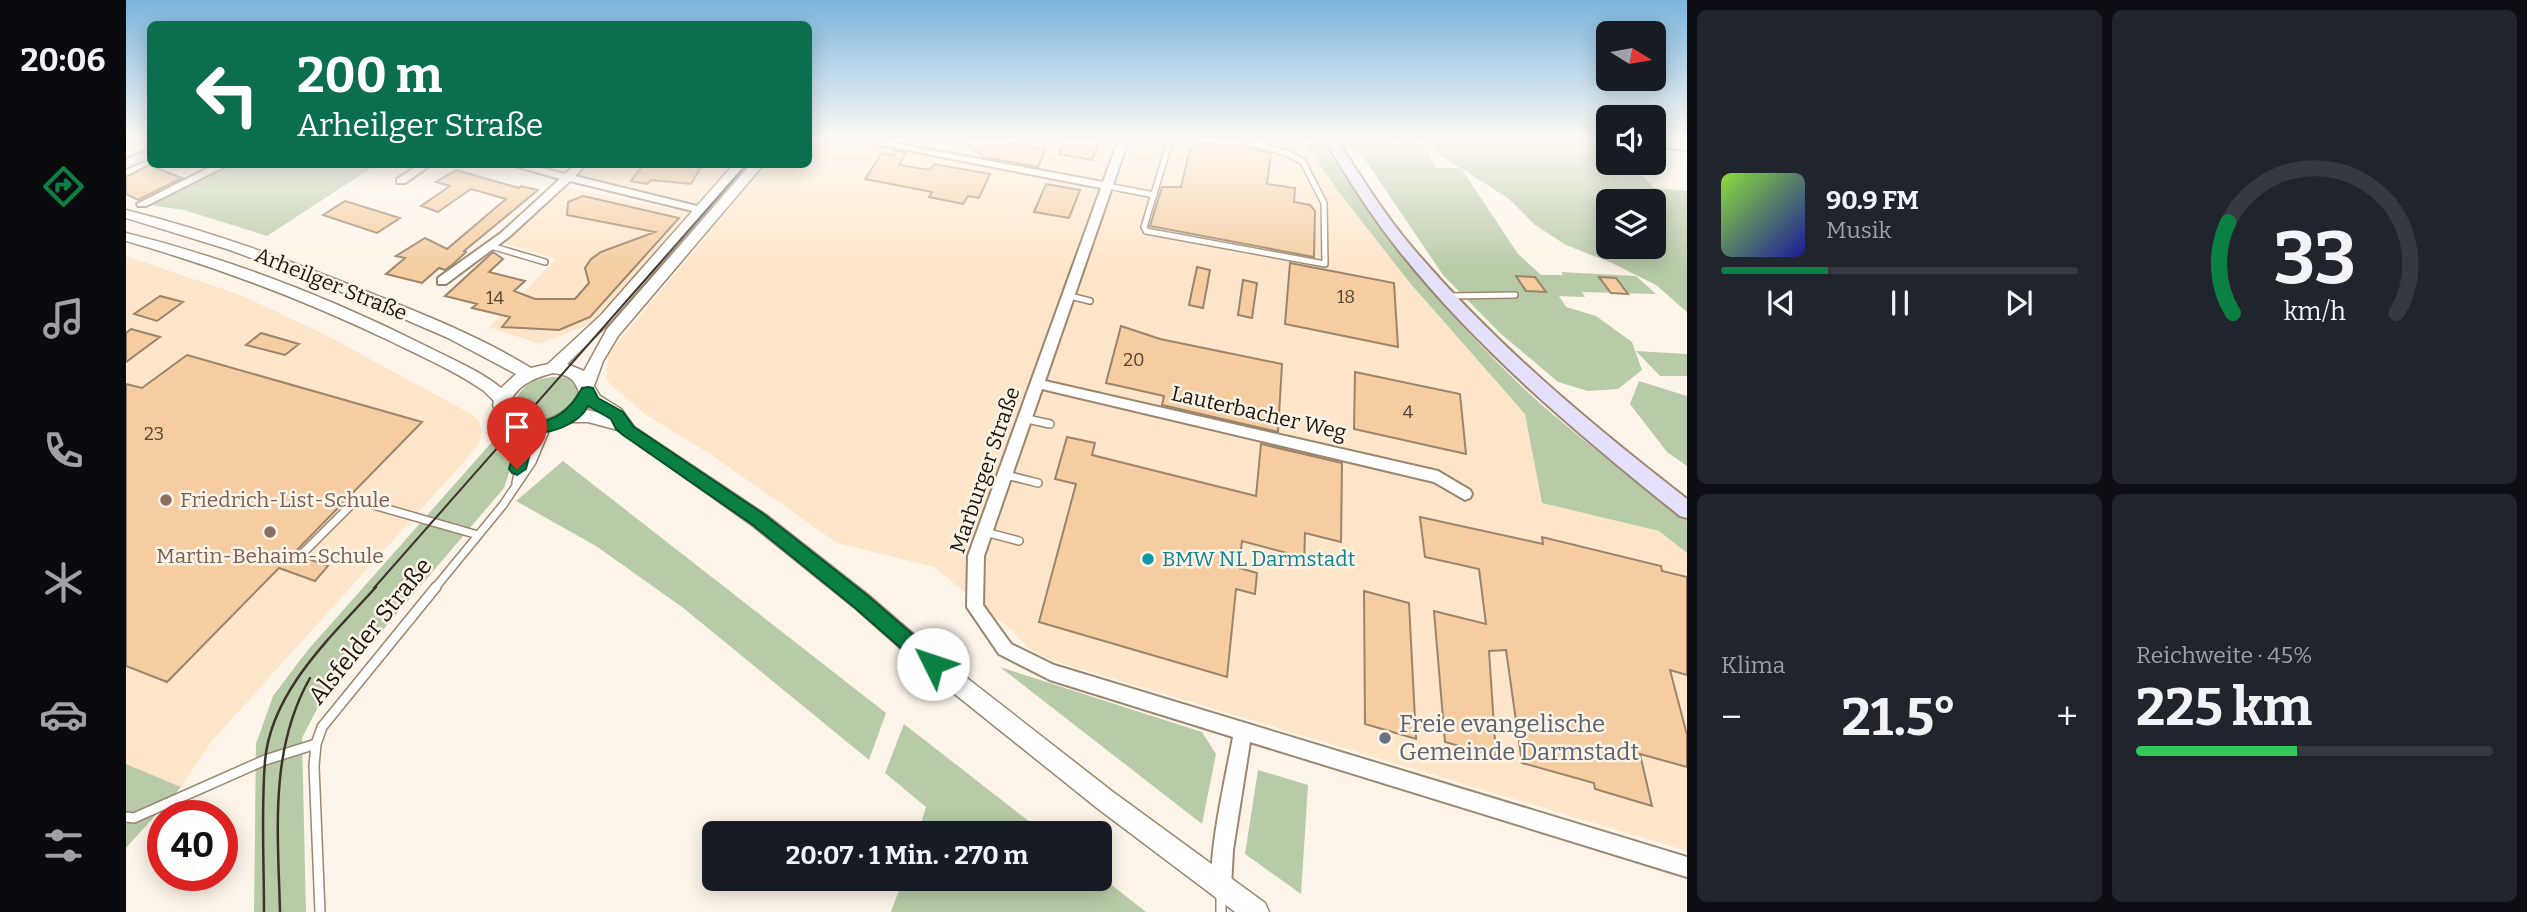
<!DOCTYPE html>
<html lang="de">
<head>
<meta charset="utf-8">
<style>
  body { margin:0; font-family:Bitter,serif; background:#20242c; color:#f1f3f6; height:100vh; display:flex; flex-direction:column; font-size:26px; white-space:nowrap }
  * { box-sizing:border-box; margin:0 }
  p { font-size:23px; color:#9ea1a6 }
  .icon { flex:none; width:38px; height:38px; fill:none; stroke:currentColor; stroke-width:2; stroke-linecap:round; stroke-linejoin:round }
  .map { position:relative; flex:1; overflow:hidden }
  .panel { display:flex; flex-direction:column; gap:10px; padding:10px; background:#0d0f14; width:840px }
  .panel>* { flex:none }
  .top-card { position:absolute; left:21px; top:21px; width:665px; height:147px; border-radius:10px; box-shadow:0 4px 18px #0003; background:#0b6e4f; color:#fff; overflow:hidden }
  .needle { width:46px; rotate:101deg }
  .tools { position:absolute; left:1470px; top:21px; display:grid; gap:14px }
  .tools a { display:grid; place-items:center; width:70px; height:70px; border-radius:10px; background:#171b24; box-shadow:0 4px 18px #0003; font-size:35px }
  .speed { position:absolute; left:21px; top:800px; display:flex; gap:14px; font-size:35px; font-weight:700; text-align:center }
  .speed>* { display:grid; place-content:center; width:91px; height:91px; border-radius:50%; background:#171b24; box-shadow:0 4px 18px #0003; line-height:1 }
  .speed .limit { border:10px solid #d22; background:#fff; color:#111 }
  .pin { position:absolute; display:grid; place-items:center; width:60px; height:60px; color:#fff; margin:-72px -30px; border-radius:50% 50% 50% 0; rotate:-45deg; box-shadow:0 0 7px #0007 }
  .pin .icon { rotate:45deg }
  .me { position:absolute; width:77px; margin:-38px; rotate:311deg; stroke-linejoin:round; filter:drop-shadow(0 0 5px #0008) }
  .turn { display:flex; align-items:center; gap:24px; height:147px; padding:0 35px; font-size:32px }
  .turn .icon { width:91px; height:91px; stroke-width:2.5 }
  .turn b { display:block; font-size:49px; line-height:60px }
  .big { font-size:52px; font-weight:700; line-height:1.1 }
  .panel .widget { flex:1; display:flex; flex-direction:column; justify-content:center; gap:10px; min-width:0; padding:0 24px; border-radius:10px; background:#20242c }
  .panel .dial { align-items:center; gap:0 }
  .dial svg { height:182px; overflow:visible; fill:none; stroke:#363941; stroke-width:7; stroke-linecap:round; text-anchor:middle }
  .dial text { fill:#f1f3f6; stroke:none }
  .song { display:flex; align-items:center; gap:21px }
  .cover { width:84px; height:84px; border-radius:10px; background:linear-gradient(135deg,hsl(90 70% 55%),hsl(240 70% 35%)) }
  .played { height:7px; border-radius:4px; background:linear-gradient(90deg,#0b8043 30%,#363941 30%) }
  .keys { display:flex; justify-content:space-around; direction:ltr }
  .heat { display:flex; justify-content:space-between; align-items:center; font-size:38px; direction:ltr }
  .charge { height:10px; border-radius:5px; background:linear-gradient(90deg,#34c759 45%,#363941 0) }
  .panel .tiles { flex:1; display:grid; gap:10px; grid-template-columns:repeat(2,1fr) }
  .trip { position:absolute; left:576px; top:821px; width:410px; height:70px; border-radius:10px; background:#171b24; box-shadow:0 4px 18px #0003; font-weight:700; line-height:70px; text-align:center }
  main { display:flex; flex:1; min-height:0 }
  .tab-bar { display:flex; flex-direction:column; width:126px; justify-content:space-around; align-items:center; background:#090b0e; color:#9ea1a6 }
  .tab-bar .icon { width:49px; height:49px }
  .tab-bar .active { color:#0b8043 }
  .tab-bar b { font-size:32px; color:#f1f3f6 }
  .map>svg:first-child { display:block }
  .built { fill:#fde5ca }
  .green { fill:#b8cba8; fill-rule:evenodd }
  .building { fill:#f5cda0; stroke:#9a846b; stroke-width:2 }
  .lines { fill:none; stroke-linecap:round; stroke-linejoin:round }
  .service-far2-casing { stroke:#9c866d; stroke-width:8 }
  .service-far1-casing { stroke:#9c866d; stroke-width:10 }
  .service-casing { stroke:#9c866d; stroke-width:12 }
  .minor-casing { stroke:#9c866d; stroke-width:4 }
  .tertiary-casing { stroke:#9c866d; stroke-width:3 }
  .secondary-casing { stroke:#9c866d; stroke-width:4 }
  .service-far2 { stroke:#fff; stroke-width:5 }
  .service-far1 { stroke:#fff; stroke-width:7 }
  .service { stroke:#fff; stroke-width:9 }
  .minor { fill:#fff; fill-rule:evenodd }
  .tertiary { fill:#fff; fill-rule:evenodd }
  .secondary { fill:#e5e0fb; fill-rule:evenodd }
  .tram-far1 { stroke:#3c342a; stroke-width:2 }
  .tram { stroke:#3c342a; stroke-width:2.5 }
  .route { fill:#0b8043; stroke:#07532c; stroke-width:2 }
  .education-dot { fill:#8d6e63; stroke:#fdf4e9; stroke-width:2.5 }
  .culture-dot { fill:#0f9aa8; stroke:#fdf4e9; stroke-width:2.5 }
  .worship-dot { fill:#6b7280; stroke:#fdf4e9; stroke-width:2.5 }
  .labels { text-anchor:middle; stroke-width:5; stroke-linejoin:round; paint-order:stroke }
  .number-label { font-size:18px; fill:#534330 }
  .street-label { font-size:21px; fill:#1d150b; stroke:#fdf4e9 }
  .education-label { font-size:21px; fill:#785e54; stroke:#fdf4e9; text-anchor:start }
  .culture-label { font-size:21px; fill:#0d838f; stroke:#fdf4e9; text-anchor:start }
  .near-street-label { font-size:24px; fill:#1d150b; stroke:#fdf4e9 }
  .near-worship-label { font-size:24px; fill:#5b616d; stroke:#fdf4e9; text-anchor:start }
</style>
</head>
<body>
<main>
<nav class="tab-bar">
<b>20:06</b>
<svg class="icon active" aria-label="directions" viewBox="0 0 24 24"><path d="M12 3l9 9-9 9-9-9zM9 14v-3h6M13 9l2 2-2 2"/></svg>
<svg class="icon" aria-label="music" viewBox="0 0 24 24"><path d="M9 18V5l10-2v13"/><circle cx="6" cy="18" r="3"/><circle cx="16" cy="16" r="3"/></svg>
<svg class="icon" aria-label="phone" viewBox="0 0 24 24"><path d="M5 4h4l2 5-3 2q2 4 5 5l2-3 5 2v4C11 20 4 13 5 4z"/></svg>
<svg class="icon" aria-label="climate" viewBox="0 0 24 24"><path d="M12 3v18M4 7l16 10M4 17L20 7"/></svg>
<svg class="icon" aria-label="car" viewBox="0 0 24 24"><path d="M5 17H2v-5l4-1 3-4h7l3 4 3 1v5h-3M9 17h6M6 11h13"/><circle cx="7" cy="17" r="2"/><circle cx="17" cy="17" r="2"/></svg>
<svg class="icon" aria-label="filters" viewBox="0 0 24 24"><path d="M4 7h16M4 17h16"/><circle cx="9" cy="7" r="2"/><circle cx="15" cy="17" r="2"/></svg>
</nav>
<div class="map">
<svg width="1561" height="912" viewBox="0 0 1561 912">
  <rect width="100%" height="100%" fill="#fdf4e9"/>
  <path class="built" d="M683 141H1178L1210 189 1284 283 1399 414 1416 503 1533 531 1561 553V851L925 660 903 649 886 631 808 567 711 543 584 454 520 415 486 386 480 379 482 354 601 211 453 177 465 165 682 164Z
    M439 187 565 213 464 324 413 344 363 327 430 259 379 243Z
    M0 256 117 296 198 334 345 414 353 421 356 431 353 443 345 454 85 742 55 787 0 764Z"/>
  <path class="green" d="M1178 141H1195C1250 226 1312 305 1385 376 1439 429 1502 474 1561 521V553L1533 531 1416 503 1399 414 1284 283 1212 191Z
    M1216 141H1263L1269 144 1268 141H1295L1310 168H1334L1311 153 1304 141H1482V163H1515L1514 173 1528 188 1561 191V312L1530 285 1486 263 1440 245 1409 225 1383 199 1335 168 1392 254 1415 275H1437L1435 272 1510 276 1530 294 1456 292 1459 297 1433 296 1440 307 1470 316 1506 342 1516 370 1492 389 1462 391 1432 382 1374 333 1317 275 1238 158ZM1482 201H1528V247H1482Z
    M103 165V164L250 165 141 236 58 210 23 205Z
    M1510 351 1561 354V376H1534Z
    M435 377 443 379 452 390C451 417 414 426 393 415L389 401C397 382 415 376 435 377Z
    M1513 381 1561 396V466L1541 452 1504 404Z
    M381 425 392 433 391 449 378 488 193 705 176 738 180 912H128L130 744 147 696 181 651Z
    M437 461 760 713 743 760 556 607 470 546 390 501Z
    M874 667 1076 732 1090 754 1076 824Z
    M778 724 918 833H792L800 807 759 773Z
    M0 764 55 787 0 848Z
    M1132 770 1182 785 1175 894 1119 854Z
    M973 875 1020 912H765L777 879 973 878Z"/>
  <path class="building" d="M836 141H877L920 149 912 167 858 157Z
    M938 141H973L966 160 933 154Z
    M1066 141 1095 145V141H1113L1117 146 1145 154 1141 184 1169 188 1168 202 1184 205 1189 211 1188 257 1024 226 1036 187H1055Z
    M768 150 780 153 773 165 804 170 808 164 864 174 853 198 842 196 837 204 803 197 806 192 739 179 756 153 768 155Z
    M518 164H542L575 167 565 184 525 180 521 184 505 181Z
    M23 165 56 178 12 200 0 194V177Z
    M330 170 393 188 395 186 412 190 338 251 340 252 326 265 319 270 313 268 296 283 260 274 279 258 270 256 299 238 321 249 380 199 345 189 312 212 295 206 324 186 310 182Z
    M920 184 954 190 943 218 908 212Z
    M457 196 553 218 464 317 433 330 376 327 384 317 346 308 351 304 319 296 367 252 377 259 363 272 399 281 388 291 409 299H449L463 283 459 268 465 259 475 252 529 232 441 215 442 202Z
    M219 201 274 218 251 233 197 215Z
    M1164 263 1268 283 1272 347 1159 324Z
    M1071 267 1084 270 1077 308 1063 305Z
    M1390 276 1409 277 1420 292 1400 291Z
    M1473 277 1490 278 1502 294 1485 293Z
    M1117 280 1131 283 1126 318 1112 315Z
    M34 296 57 302 31 321 8 314Z
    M995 326 1034 339 1156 364 1152 432 1036 405 1038 396 980 383Z
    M5 329 34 337 0 362V333Z
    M135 333 173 344 159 355 120 345Z
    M61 355 296 422 167 554 173 561 180 558 202 566 189 581 153 568 41 682 0 666V384L16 388Z
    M1229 372 1334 394 1340 454 1228 429Z
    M941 437 969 443 966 455 1130 496 1135 444 1216 463 1215 542 1179 533 1178 567 1161 562V553L1116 541 1113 568 1131 573 1129 594 1110 589 1101 677 913 622 950 484 929 479Z
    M1294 517 1417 544 1416 537 1535 566 1536 571 1561 577V675L1544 670 1561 735V767L1514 754 1526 806 1469 789 1468 783 1396 763 1380 650 1363 651 1370 756 1319 742 1308 611 1360 624 1353 569 1299 557Z
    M1238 591 1283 603 1290 739 1239 724Z"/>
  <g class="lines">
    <defs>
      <path id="service-far2" d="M1044 141 1018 227 1020 231 1199 264 1198 203 1177 162 1163 154 1118 141
        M982 186 1028 195
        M365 246 419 262
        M944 296 964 301
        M1323 296 1389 295"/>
      <path id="service-far1" d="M901 419 924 424
        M880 475 912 483
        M390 483 400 436 394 428
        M859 532 893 541
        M175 555 230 500 352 535
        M309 588 377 505 406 462 421 426"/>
      <path id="service" d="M0 817 8 818 139 760 190 744
        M1095 894V912
        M194 912 188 766 190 744 196 727 310 587"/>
      <path id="minor" d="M734 141H756L977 182 992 141H1002L919 381 1312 471 1344 490 1346 494 1344 498 1339 500 1308 482 916 389 858 556 857 605 885 644 928 665 1561 857V877L1124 742 1107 850 1105 886 1102 893 1095 896 1088 893C1078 869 1102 767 1107 737L924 680 873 654 841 607 842 556 975 188Z
        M1528 141 1561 145V151L1528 145Z
        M90 164H104L20 206H12L11 204Z
        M294 164H306L279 183H271V179Z
        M382 164H401L439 174 450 164H461L449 176 579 208 580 210 575 213 444 181 383 237 320 284H312V278L375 233 434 179Z"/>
      <path id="tertiary" d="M608 164H621L485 321 441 364 458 371 481 329 625 164H638L492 336 477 361 468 386 474 396 495 409 508 427 640 515 742 595 814 657 987 792 1139 903 1143 912H1109L971 808 800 671 728 607 626 525 492 430 462 422H446L411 434 394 433 375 424 367 405 368 401 358 391C329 371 295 356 264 341 179 300 91 267 0 241V233C104 259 205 298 300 346 325 359 353 370 375 388L390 374 320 337 204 287 101 249 0 218V210C80 230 158 258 234 289 292 312 351 335 405 368L422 364 475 315ZM427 373C442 375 448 378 453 392 443 418 397 436 383 405 390 385 408 378 427 373ZM464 406 479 414 461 410Z"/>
      <path id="secondary" d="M1199 141H1212C1235 177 1258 214 1285 246 1366 342 1462 422 1561 499V518L1554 516C1453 435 1355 353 1274 252 1246 217 1222 179 1199 141Z
        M24 149V158L0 168V159Z"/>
    </defs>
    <use href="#service-far2" class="service-far2-casing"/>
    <use href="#service-far1" class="service-far1-casing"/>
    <use href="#service" class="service-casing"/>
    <use href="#minor" class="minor-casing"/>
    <use href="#tertiary" class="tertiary-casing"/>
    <use href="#secondary" class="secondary-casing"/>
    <use href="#service-far2" class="service-far2"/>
    <use href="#service-far1" class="service-far1"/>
    <use href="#service" class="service"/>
    <use href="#minor" class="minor"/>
    <use href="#tertiary" class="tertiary"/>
    <use href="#secondary" class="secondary"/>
    <path class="tram-far1" d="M248 588 621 164"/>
    <path class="tram" d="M138 912C138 862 135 811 139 761 145 691 206 636 250 587
      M154 912C152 832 143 750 184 678"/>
  </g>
  <linearGradient id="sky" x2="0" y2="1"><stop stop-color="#79b4dd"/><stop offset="0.52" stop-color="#fefaf5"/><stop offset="1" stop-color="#fefaf5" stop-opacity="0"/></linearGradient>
  <rect width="1561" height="269" fill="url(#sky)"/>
  <path class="route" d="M462 387 467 388 472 398 497 412 508 427 639 515 741 595 814 658 817 664 814 670 807 673 800 670 728 607 627 525 497 435 490 429 485 419 462 406C453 424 425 434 406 433L408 436 400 469 391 475 386 473 383 469 392 437 383 426 385 422C393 419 400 422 408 422 432 422 446 407 456 388Z"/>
  <g class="education-dot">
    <circle cx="40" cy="500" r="7"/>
    <circle cx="144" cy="532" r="7"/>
  </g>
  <circle class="culture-dot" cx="1022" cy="559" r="7"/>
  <circle class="worship-dot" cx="1259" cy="738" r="7"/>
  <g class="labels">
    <g class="number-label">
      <text x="1220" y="303">18</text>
      <text x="369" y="304">14</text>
      <text x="1008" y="366">20</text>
      <text x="1282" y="418">4</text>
      <text x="28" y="440">23</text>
    </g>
    <g class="street-label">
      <text transform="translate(205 284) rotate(22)" y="7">Arheilger Straße</text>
      <text transform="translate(1133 413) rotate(13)" y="7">Lauterbacher Weg</text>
      <text transform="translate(859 470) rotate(-71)" y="7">Marburger Straße</text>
    </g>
    <g class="education-label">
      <text x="54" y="507">Friedrich-List-Schule</text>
      <text x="144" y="563" text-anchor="middle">Martin-Behaim-Schule</text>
    </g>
    <g class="culture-label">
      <text x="1036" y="566">BMW NL Darmstadt</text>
    </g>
    <g class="near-street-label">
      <text transform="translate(244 631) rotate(-51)" y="8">Alsfelder Straße</text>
    </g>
    <g class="near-worship-label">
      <text x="1273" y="732">Freie evangelische<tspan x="1273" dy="28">Gemeinde Darmstadt</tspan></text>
    </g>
  </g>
</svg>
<div class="tools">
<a><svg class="needle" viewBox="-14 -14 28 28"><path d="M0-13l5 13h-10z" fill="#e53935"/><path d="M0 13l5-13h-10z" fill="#9ea1a6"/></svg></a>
<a><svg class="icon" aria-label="sound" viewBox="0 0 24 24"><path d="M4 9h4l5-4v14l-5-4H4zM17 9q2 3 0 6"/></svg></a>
<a><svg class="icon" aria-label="layers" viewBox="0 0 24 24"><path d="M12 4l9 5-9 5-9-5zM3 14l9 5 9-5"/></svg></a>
</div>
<div class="speed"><div class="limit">40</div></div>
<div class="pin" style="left:391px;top:469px;background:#d93025"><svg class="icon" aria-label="arrive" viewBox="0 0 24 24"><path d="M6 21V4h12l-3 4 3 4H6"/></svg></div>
<svg class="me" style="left:807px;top:664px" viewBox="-20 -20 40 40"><circle r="19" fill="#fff"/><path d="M0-13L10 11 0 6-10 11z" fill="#0b8043"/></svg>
<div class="trip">20:07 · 1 Min. · 270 m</div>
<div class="top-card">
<div class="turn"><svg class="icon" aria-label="left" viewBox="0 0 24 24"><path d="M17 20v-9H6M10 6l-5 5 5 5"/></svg><div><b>200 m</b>Arheilger Straße</div></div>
</div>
</div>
<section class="panel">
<div class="tiles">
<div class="widget">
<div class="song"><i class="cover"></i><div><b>90.9 FM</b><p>Musik</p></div></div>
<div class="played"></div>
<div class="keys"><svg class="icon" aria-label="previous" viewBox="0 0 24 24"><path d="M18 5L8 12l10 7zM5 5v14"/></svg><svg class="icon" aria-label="pause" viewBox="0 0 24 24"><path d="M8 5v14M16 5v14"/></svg><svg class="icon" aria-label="next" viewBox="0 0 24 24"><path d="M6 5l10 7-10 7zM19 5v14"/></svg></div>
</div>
<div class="widget dial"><svg viewBox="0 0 100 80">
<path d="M14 69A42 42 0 1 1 86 69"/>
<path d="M14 69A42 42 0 0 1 12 29" stroke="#0b8043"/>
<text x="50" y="56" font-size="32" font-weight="700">33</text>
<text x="50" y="72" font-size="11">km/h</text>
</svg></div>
<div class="widget"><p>Klima</p>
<div class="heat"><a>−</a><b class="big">21.5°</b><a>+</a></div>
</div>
<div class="widget"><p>Reichweite · 45%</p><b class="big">225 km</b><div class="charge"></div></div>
</div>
</section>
</main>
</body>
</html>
